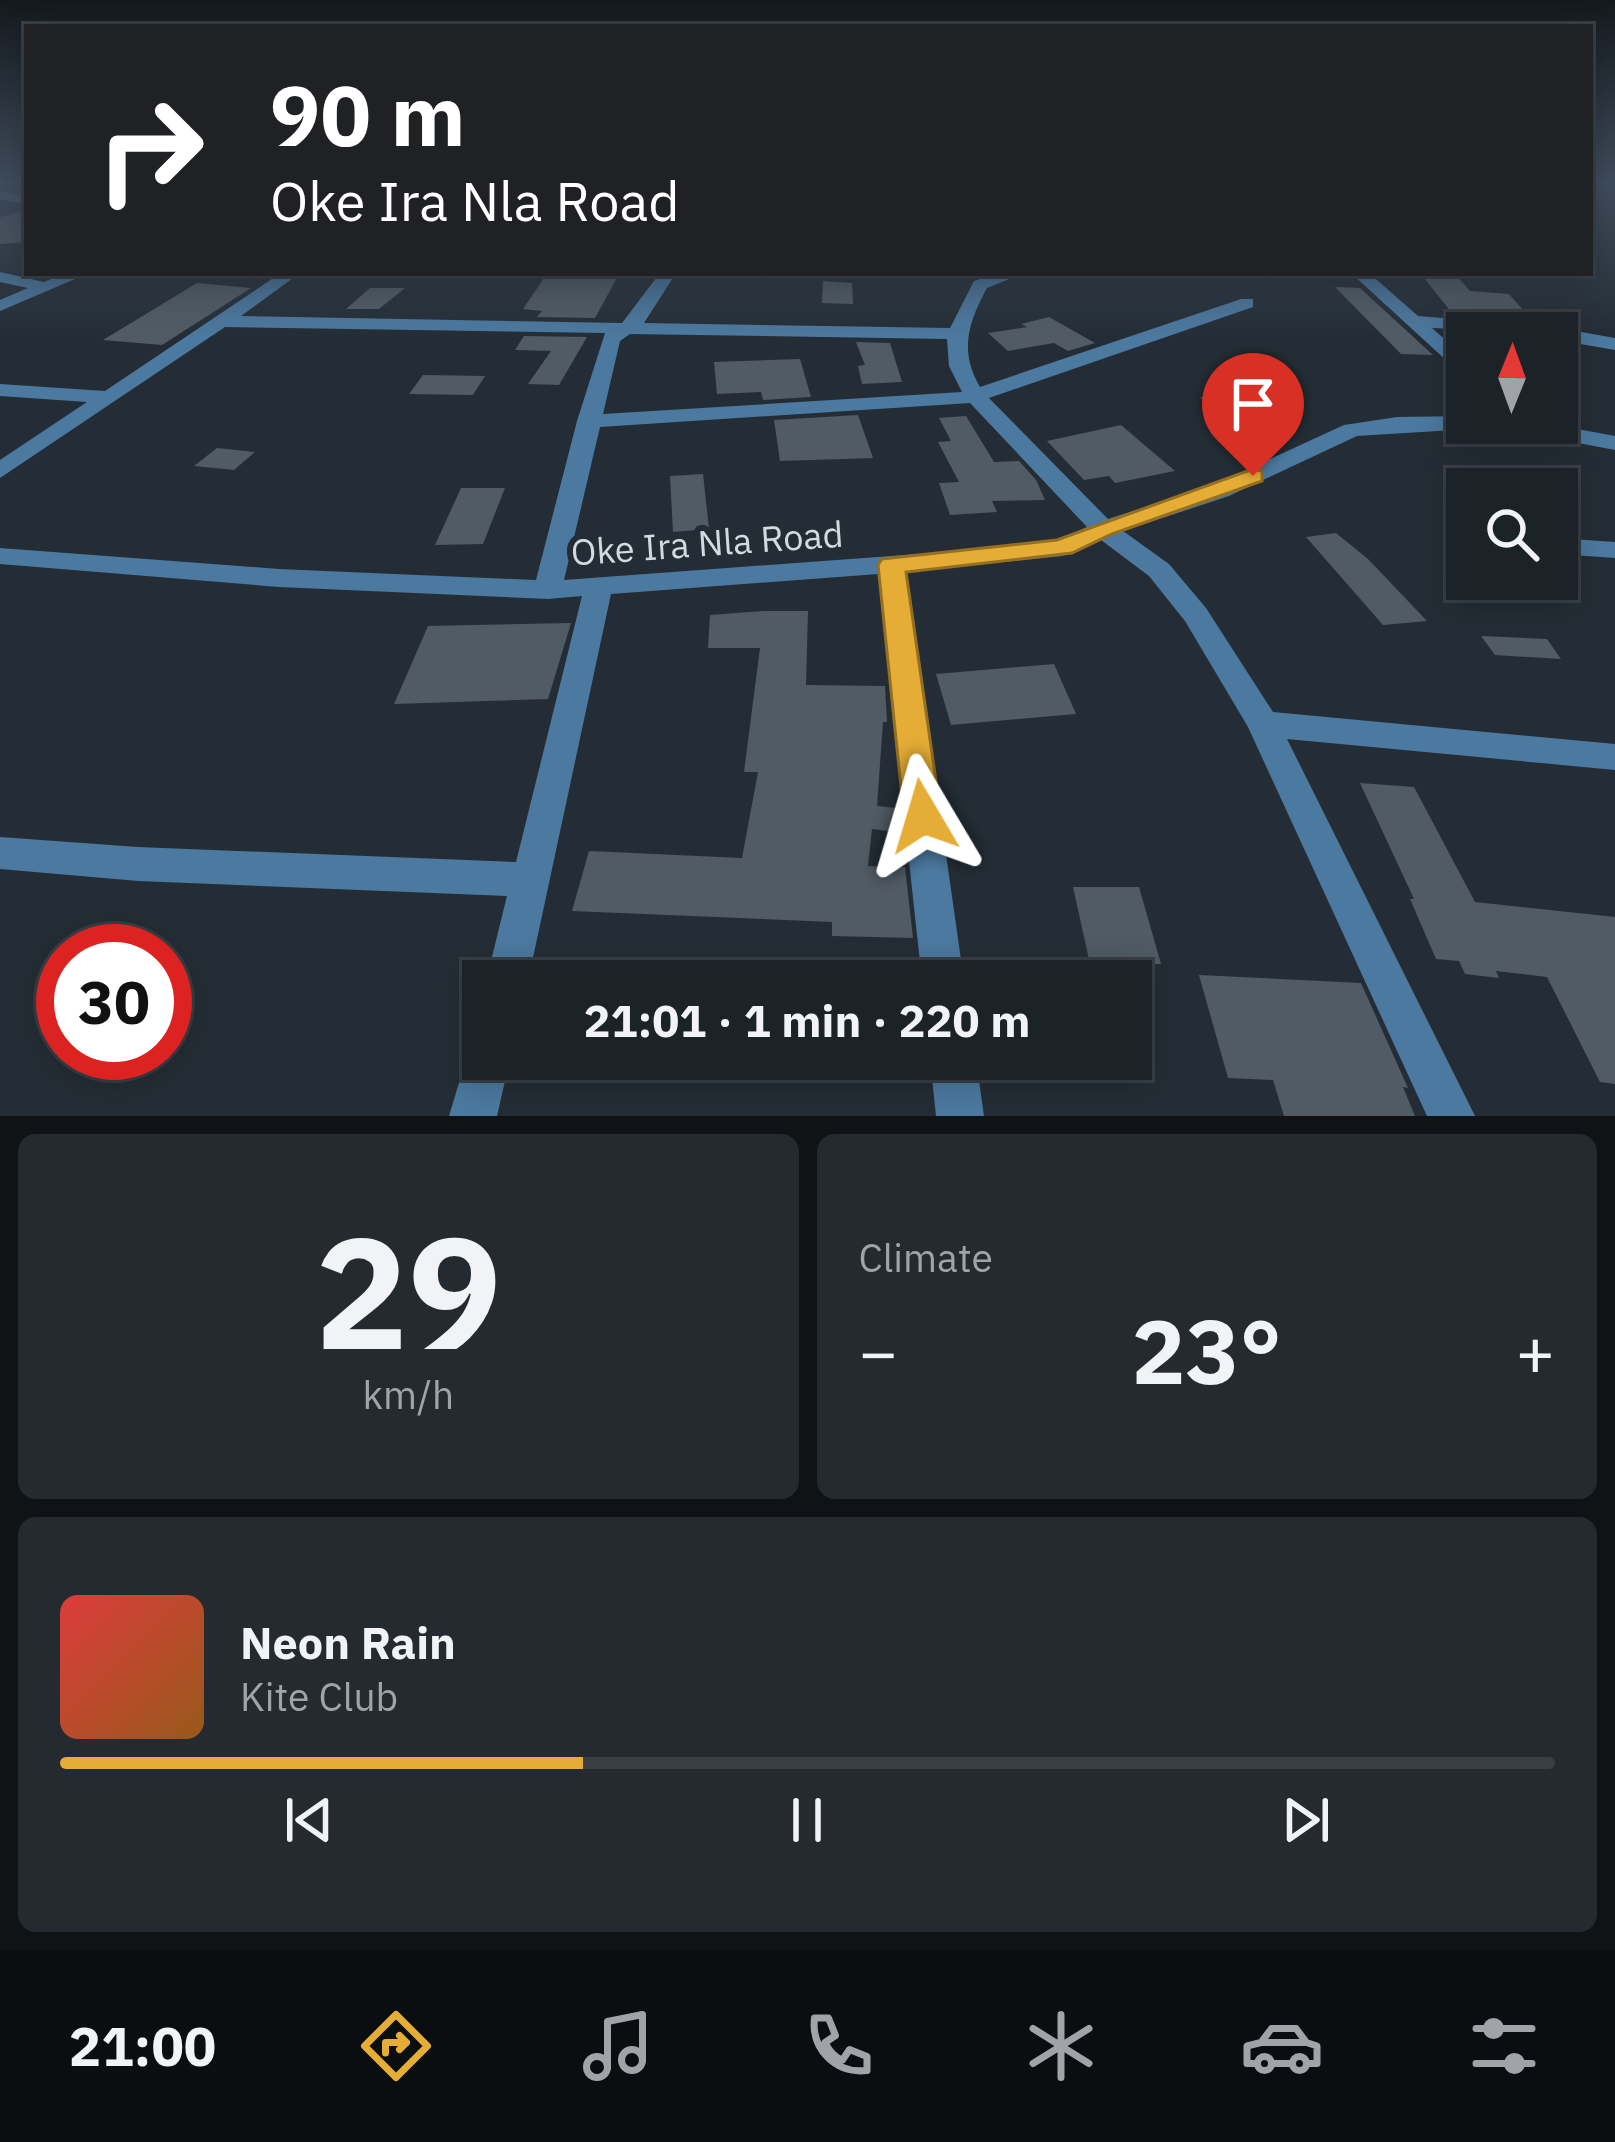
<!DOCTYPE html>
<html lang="en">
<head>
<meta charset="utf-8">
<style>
  body { margin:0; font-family:"IBM Plex Sans",sans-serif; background:#242a30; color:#f1f3f6; height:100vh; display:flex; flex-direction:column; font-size:45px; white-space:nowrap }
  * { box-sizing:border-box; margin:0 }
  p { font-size:39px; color:#a0a4a8 }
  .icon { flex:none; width:66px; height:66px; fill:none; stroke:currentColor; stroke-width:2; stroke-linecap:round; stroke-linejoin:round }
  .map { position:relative; height:1116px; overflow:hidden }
  .details { display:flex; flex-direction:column; gap:18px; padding:18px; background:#0f1316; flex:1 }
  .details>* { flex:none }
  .guide { position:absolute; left:24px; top:24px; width:1569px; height:252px; border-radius:0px; box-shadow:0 6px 30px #0003,0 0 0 3px #393f45; background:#202124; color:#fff; overflow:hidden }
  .needle { width:78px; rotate:1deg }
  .controls { position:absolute; left:1446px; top:312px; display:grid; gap:24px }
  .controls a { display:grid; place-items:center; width:132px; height:132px; border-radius:0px; background:#1b2228; box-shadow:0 6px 30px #0003,0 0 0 3px #393f45; font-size:60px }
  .speed { position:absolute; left:36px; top:924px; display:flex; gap:24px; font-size:60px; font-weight:700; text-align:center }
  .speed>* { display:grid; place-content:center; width:156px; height:156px; border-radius:50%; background:#1b2228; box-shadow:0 6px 30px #0003,0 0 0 3px #393f45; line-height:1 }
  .speed .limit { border:18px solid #d22; background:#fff; color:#111 }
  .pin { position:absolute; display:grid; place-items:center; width:102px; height:102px; color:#fff; margin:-123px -51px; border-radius:50% 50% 50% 0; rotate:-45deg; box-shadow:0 0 12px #0007 }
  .pin .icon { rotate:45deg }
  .me { position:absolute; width:132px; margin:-66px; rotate:353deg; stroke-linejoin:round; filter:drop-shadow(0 0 9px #0008) }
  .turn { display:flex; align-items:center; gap:42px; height:252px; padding:0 48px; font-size:54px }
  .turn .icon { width:156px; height:156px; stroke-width:2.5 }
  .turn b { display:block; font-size:84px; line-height:102px }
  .big { font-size:90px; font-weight:700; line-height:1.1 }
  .details .widget { flex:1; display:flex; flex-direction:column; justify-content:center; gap:18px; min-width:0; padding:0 42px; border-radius:18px; background:#242a30 }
  .details .dial { align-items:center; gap:0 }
  .dial b { font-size:156px; line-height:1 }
  .song { display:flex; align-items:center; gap:36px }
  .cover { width:144px; height:144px; border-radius:18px; background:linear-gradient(135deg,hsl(0 70% 55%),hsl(30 70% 35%)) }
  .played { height:12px; border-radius:6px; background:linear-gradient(90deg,#e5ad36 35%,#393f45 35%) }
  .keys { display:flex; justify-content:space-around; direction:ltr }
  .heat { display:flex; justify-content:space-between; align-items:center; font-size:66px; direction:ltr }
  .details .tiles { flex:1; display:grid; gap:18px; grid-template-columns:1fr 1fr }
  .widget:last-child { grid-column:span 2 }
  .trip { position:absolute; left:462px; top:960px; width:690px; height:120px; border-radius:0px; background:#1b2228; box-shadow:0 6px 30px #0003,0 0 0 3px #393f45; font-weight:700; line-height:120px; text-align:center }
  .tabs { display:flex; height:192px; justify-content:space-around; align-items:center; background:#0b0e10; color:#a0a4a8 }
  .tabs .icon { width:84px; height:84px }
  .tabs .on { color:#e5ad36 }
  .tabs b { font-size:54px; color:#f1f3f6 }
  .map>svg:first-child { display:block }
  .building { fill:#515b64 }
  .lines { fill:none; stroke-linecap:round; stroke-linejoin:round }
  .minor { fill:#4c79a0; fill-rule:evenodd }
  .route { fill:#e5ad36; stroke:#957023; stroke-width:3 }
  .labels { text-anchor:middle; stroke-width:12; stroke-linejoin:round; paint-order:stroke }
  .street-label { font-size:36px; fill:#d4dadf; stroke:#242d35 }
</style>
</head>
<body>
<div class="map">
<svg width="1615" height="1116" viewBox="0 0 1615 1116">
  <rect width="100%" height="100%" fill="#242d35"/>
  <path class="building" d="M27 210V242L0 244V217Z
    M1420 273 1456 275 1470 291 1509 294 1533 321 1452 313Z
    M546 275 587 276H618L595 318 537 317 542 311 523 309Z
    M823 281 852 283 853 304 822 303Z
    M197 283 251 288 162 345 103 340Z
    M1335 287 1360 288 1433 355 1401 354Z
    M370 288H405L379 309H346Z
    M1049 317 1095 343 1068 351 1054 343 1008 351 988 333 1027 327 1021 324Z
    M524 336 587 337 559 385 528 384 551 351 515 350Z
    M856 342 890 343 902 382 862 384 858 366 865 365Z
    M800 359 811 397 763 400 761 392 717 394 714 362Z
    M423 375 485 376 473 395 409 394Z
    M1227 388 1280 415 1254 425 1200 398Z
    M858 415 873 458 780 461 774 420Z
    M966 416 994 462 1019 461 1036 480 1045 500 992 501 997 512 950 515 939 483 959 482 938 442 951 441 939 418Z
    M1121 425 1175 471 1115 483 1109 476 1084 480 1047 441Z
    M217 448 255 452 234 470 194 466Z
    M703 474 709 529 673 532 670 476Z
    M461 488H505L483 544 435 545Z
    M1336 533 1368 559 1427 621 1383 625 1306 537Z
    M763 611H808L806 685 885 686 887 722H883L877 806 897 808 896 832 872 829 868 866 905 867 913 938 832 936V922L572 911 589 851 742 858 758 772H744L760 648H708L710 615Z
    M571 623 548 699 394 704 428 626Z
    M1481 636 1547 639 1561 659 1495 655Z
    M1054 664 1076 714 951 725 936 674Z
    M1360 783 1414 787 1475 902 1615 917V1084L1600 1082 1547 977 1496 971 1499 978 1465 974 1459 961 1436 959 1410 899H1414Z
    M1073 887H1139L1161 964H1090Z
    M1199 975 1361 983 1408 1088 1403 1087 1415 1116H1284L1273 1080 1228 1078Z"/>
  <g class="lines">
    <path class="minor" d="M0 191 27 196V204L0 199Z
      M0 272 44 282 66 273H89L0 311V300L28 288 0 282Z
      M281 273H300L241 316 622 323 660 273H676L644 323 950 328 974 281 999 273H1024L987 288C968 323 959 351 980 387L1241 299H1253V307L989 398 1108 519 1211 486 1344 425 1397 417 1467 416V423H1545L1615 436V450L1531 434 1470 429 1357 436 1229 496 1123 531 1169 564 1206 608 1273 712 1615 744V770L1287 739 1475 1116H1427L1248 727 1185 621 1149 576 1101 540 1062 556 906 572 964 981H922L878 574 611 594 528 981H486L507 896 138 881 0 869V837L138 847 516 862 582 596 548 599 279 587 0 564V548L279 569 536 580 577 421 605 333 225 327 0 478V460L87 402 0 396V384L105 391ZM630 334 947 339 949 366 962 392 603 414 620 341ZM970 403 1087 527 1056 541 1000 548 564 580 600 427Z
      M1351 273H1369L1418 316 1553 327 1615 338V350L1557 340V333L1432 328 1467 359V375L1460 373Z
      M1557 538 1615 542V558L1557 554Z
      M483 1038V1059H510L497 1116H449L471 1043Z
      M930 1059H976L984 1116H936Z"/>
  </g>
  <linearGradient id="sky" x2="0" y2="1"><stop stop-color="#14191d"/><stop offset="0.54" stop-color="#3f4c5c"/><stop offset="1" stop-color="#3f4c5c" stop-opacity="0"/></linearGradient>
  <rect width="1615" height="338" fill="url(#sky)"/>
  <path class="route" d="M1253 469 1262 471V481L1112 534 1072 553 906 572 941 816 936 827 923 831 910 827 904 816 878 565 882 559 1057 540Z"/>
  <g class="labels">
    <g class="street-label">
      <text transform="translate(707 543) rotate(-4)" y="13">Oke Ira Nla Road</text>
    </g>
  </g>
</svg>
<div class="controls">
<a><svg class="needle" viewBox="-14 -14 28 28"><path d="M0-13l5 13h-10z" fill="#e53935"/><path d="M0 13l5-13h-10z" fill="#a0a4a8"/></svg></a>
<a><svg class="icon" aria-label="search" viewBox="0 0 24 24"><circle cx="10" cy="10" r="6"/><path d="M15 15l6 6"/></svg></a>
</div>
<div class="speed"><div class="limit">30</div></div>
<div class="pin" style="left:1253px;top:476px;background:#d93025"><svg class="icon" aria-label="arrive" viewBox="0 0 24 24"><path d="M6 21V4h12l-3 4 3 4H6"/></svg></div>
<svg class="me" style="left:923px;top:816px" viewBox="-20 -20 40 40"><path d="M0-17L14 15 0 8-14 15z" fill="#e5ad36" stroke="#fff" stroke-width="4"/></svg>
<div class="trip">21:01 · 1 min · 220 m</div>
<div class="guide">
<div class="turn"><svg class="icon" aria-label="right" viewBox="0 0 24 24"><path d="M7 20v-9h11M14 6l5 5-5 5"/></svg><div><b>90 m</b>Oke Ira Nla Road</div></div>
</div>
</div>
<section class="details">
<div class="tiles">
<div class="widget dial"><b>29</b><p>km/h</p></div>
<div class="widget"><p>Climate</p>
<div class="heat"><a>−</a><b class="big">23°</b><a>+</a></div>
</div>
<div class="widget">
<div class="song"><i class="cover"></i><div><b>Neon Rain</b><p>Kite Club</p></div></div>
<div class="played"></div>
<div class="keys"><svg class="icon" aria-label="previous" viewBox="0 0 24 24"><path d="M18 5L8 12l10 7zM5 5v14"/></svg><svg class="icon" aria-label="pause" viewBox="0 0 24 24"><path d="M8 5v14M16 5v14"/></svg><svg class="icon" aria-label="next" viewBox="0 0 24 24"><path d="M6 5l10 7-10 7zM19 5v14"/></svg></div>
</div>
</div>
</section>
<nav class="tabs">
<b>21:00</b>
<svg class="icon on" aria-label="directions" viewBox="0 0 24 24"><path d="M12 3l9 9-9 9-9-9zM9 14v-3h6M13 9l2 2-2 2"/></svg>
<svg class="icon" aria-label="music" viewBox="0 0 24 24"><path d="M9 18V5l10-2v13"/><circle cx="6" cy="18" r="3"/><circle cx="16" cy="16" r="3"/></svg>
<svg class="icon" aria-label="phone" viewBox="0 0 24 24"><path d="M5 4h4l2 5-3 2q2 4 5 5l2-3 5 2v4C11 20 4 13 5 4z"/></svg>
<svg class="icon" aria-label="climate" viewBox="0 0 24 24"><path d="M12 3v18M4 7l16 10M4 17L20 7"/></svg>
<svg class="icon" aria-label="car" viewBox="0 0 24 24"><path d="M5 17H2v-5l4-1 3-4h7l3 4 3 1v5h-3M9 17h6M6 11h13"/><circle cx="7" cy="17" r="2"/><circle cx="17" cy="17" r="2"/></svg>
<svg class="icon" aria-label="filters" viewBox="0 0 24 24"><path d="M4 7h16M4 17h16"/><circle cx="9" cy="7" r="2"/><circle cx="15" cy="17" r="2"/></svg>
</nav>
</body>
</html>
